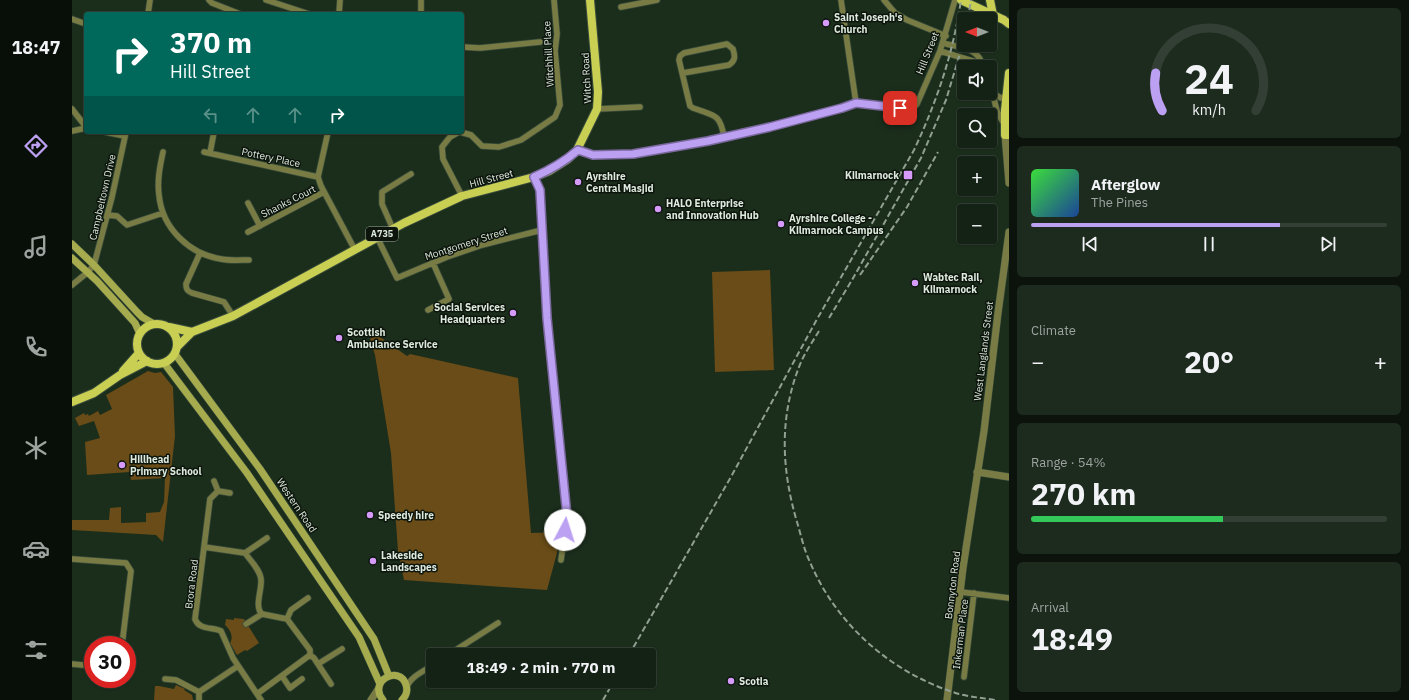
<!DOCTYPE html>
<html lang="en">
<head>
<meta charset="utf-8">
<style>
  body { margin:0; font-family:"IBM Plex Sans",sans-serif; background:#1d2a1e; color:#f1f3f6; height:100vh; display:flex; flex-direction:column; font-size:15px; white-space:nowrap }
  * { box-sizing:border-box; margin:0 }
  p { font-size:13px; color:#9da4a0 }
  .icon { flex:none; width:22px; height:22px; fill:none; stroke:currentColor; stroke-width:2; stroke-linecap:round; stroke-linejoin:round }
  .map { position:relative; flex:1; overflow:hidden }
  .details { display:flex; flex-direction:column; gap:8px; padding:8px; background:#0b130c; width:400px }
  .details>* { flex:none }
  .hud { position:absolute; left:12px; top:12px; width:380px; height:122px; border-radius:4px; box-shadow:0 1px 3px #0004,0 0 0 1px #333f34; background:#00695c; color:#fff; overflow:hidden }
  .needle { width:26px; rotate:270deg }
  .tools { position:absolute; left:885px; top:12px; display:grid; gap:8px }
  .tools a { display:grid; place-items:center; width:40px; height:40px; border-radius:4px; background:#142215; box-shadow:0 1px 3px #0004,0 0 0 1px #333f34; font-size:20px }
  .speed { position:absolute; left:12px; top:636px; display:flex; gap:8px; font-size:20px; font-weight:700; text-align:center }
  .speed>* { display:grid; place-content:center; width:52px; height:52px; border-radius:50%; background:#142215; box-shadow:0 1px 3px #0004,0 0 0 1px #333f34; line-height:1 }
  .speed .limit { border:6px solid #d22; background:#fff; color:#111 }
  .pin { position:absolute; display:grid; place-items:center; width:34px; height:34px; color:#fff; margin:-17px; border-radius:8px; box-shadow:0 2px 6px #0006 }
  .me { position:absolute; width:44px; margin:-22px; rotate:5deg; stroke-linejoin:round; filter:drop-shadow(0 0 3px #0008) }
  .turn { display:flex; align-items:center; gap:14px; height:84px; padding:0 20px; font-size:18px }
  .turn .icon { width:52px; height:52px; stroke-width:2.5 }
  .turn b { display:block; font-size:28px; line-height:34px }
  .lanes { display:flex; align-items:center; height:38px; padding:0 20px; background:#0003; justify-content:center; gap:20px; direction:ltr }
  .lanes .off { opacity:.35 }
  .big { font-size:30px; font-weight:700; line-height:1.1 }
  .details .card { flex:1; display:flex; flex-direction:column; justify-content:center; gap:6px; min-width:0; padding:0 14px; border-radius:6px; background:#1d2a1e }
  .details .dial { align-items:center; gap:0 }
  .dial svg { height:104px; overflow:visible; fill:none; stroke:#333f34; stroke-width:7; stroke-linecap:round; text-anchor:middle }
  .dial text { fill:#f1f3f6; stroke:none }
  .song { display:flex; align-items:center; gap:12px }
  .cover { width:48px; height:48px; border-radius:6px; background:linear-gradient(135deg,hsl(120 70% 55%),hsl(220 70% 35%)) }
  .played { height:4px; border-radius:2px; background:linear-gradient(90deg,#bca0f2 70%,#333f34 70%) }
  .keys { display:flex; justify-content:space-around; direction:ltr }
  .heat { display:flex; justify-content:space-between; align-items:center; font-size:22px; direction:ltr }
  .charge { height:6px; border-radius:3px; background:linear-gradient(90deg,#34c759 54%,#333f34 0) }
  .trip { position:absolute; left:354px; top:648px; width:230px; height:40px; border-radius:4px; background:#142215; box-shadow:0 1px 3px #0004,0 0 0 1px #333f34; font-weight:700; line-height:40px; text-align:center }
  main { display:flex; flex:1; min-height:0 }
  .menu { display:flex; flex-direction:column; width:72px; justify-content:space-around; align-items:center; background:#080e08; color:#9da4a0 }
  .menu .icon { width:28px; height:28px }
  .menu .current { color:#bca0f2 }
  .menu b { font-size:18px; color:#f1f3f6 }
  .map>svg:first-child { display:block }
  .green { fill:#694c17 }
  .lines { fill:none; stroke-linecap:round; stroke-linejoin:round }
  .minor-casing { stroke:#3a4c3b; stroke-width:7 }
  .tertiary-casing { stroke:#3a4c3b; stroke-width:8 }
  .secondary-casing { stroke:#3a4c3b; stroke-width:8 }
  .primary-casing { stroke:#3a4c3b; stroke-width:10 }
  .minor { stroke:#787c44; stroke-width:5.5 }
  .tertiary { stroke:#787c44; stroke-width:7 }
  .secondary { stroke:#a6ab4e; stroke-width:7 }
  .primary { stroke:#c9cf53; stroke-width:8 }
  .rail { stroke:#909f91; stroke-width:2; stroke-dasharray:6 3; stroke-linecap:butt }
  .route-casing { stroke:#7a689d; stroke-width:10 }
  .route { stroke:#bca0f2; stroke-width:7 }
  .poi-dot { fill:#d69bfa; stroke:#0c140c; stroke-width:1.5 }
  .labels { text-anchor:middle; stroke-width:3; stroke-linejoin:round; paint-order:stroke }
  .shield { fill:#0c140c; stroke:#9faa9f; stroke-width:1 }
  .shield-label { font-size:9px; font-weight:bold; fill:#deeade }
  .poi-label { font-size:10px; font-weight:bold; fill:#deeade; stroke:#0c140c; text-anchor:start }
  .street-label { font-size:10px; fill:#deeade; stroke:#0c140c }
</style>
</head>
<body>
<main>
<nav class="menu">
<b>18:47</b>
<svg class="icon current" aria-label="directions" viewBox="0 0 24 24"><path d="M12 3l9 9-9 9-9-9zM9 14v-3h6M13 9l2 2-2 2"/></svg>
<svg class="icon" aria-label="music" viewBox="0 0 24 24"><path d="M9 18V5l10-2v13"/><circle cx="6" cy="18" r="3"/><circle cx="16" cy="16" r="3"/></svg>
<svg class="icon" aria-label="phone" viewBox="0 0 24 24"><path d="M5 4h4l2 5-3 2q2 4 5 5l2-3 5 2v4C11 20 4 13 5 4z"/></svg>
<svg class="icon" aria-label="climate" viewBox="0 0 24 24"><path d="M12 3v18M4 7l16 10M4 17L20 7"/></svg>
<svg class="icon" aria-label="car" viewBox="0 0 24 24"><path d="M5 17H2v-5l4-1 3-4h7l3 4 3 1v5h-3M9 17h6M6 11h13"/><circle cx="7" cy="17" r="2"/><circle cx="17" cy="17" r="2"/></svg>
<svg class="icon" aria-label="filters" viewBox="0 0 24 24"><path d="M4 7h16M4 17h16"/><circle cx="9" cy="7" r="2"/><circle cx="15" cy="17" r="2"/></svg>
</nav>
<div class="map">
<svg width="937" height="700" viewBox="0 0 937 700">
  <rect width="100%" height="100%" fill="#1b2e1c"/>
  <path class="green" d="M698 270 702 370 643 372 640 272Z
    M304 334 335 356 338 354 446 378 459 533 488 532 485 553 475 590 332 580 326 551 319 453 303 355 298 339Z
    M76 371 83 373 89 372 101 387 103 436 91 542 84 535 0 530V520H37L38 508 49 507V523L74 522V513L88 512 92 502 93 478 59 480 58 472 15 475 13 442 28 438 22 421 7 426 3 418 12 413 13 415 16 414 17 416 26 411 28 415 40 409 34 395Z
    M162 618 172 619 187 643 175 651 173 650 165 655 158 643C162 637 158 629 153 625L154 619 162 620Z
    M104 685 113 689 112 690 120 695 121 700H82L83 686H87L102 689Z"/>
  <g class="lines">
    <defs>
      <path id="minor" d="M137 0 140 3 168 14
        M194 0 237 14
        M769 0 784 103
        M812 0 823 13 835 20 874 36
        M549 7 585 0
        M76 14 78 0
        M267 14 268 0
        M349 14V0
        M0 19 14 24
        M871 43C888 48 907 47 911 67
        M390 47 408 48 468 42
        M868 51 904 62 909 67
        M611 73 657 65C664 60 663 56 661 49L655 44 612 53 608 56 607 60 618 106 621 108C642 116 648 113 652 137
        M918 86 924 95 929 98 934 96
        M920 91 925 111 932 124
        M0 109 14 127
        M525 109 568 107
        M0 131 14 128
        M33 132 53 136
        M256 132 246 177 249 186 283 250
        M387 132 378 137 370 147 371 159 390 196
        M388 132 399 135 410 146 427 147 449 140 483 117 488 105 483 51 485 34 482 0
        M505 150 521 155 561 154 636 141 698 127 770 108 784 103 835 108H841L845 104 868 51 883 0
        M91 152C88 166 85 180 87 195 90 228 117 254 149 259 158 261 168 260 177 260
        M132 152 246 177
        M138 153 142 132
        M462 177 468 190 475 318 495 516 489 560
        M176 203 188 226
        M35 215 45 216 55 225 91 213
        M321 229 310 204V192L339 174
        M176 232 252 192
        M305 237 325 278 375 257 410 245 470 230
        M128 253 114 284C114 289 115 291 120 293L152 302 161 316
        M0 285 16 272 22 265 40 197 54 132
        M356 310 377 299 361 263
        M142 481 146 491 138 499 123 619C127 630 140 627 149 631L161 658 189 700
        M146 491 158 493
        M132 547 173 553C178 560 189 571 189 580 190 590 182 607 190 614L215 619 238 650V655L242 658 259 684
        M173 553 195 538
        M0 559 54 563 59 571 50 645
        M889 592 937 598
        M215 619 219 610 236 598
        M174 624 190 614
        M376 655 426 623
        M0 664 21 666
        M246 664 270 649
        M210 676 218 688 230 679
        M892 677 902 593
        M93 679 104 680 127 692
        M335 687C338 677 352 671 361 665
        M185 694 238 655
        M127 700V692L166 666"/>
      <path id="tertiary" d="M933 135 937 183
        M905 472 937 477
        M299 700 307 688
        M875 700 891 568 912 431 926 313 937 232"/>
      <path id="secondary" d="M0 244 22 265 65 312 70 317 82 324
        M0 258 25 281 63 323 68 334
        M103 354 188 469 302 639 317 676
        M92 363 175 473 287 637 308 684
        M311 700C295 681 328 664 334 685 336 691 334 696 330 700"/>
      <path id="primary" d="M889 0 932 20 937 24
        M918 0 921 15
        M937 73 933 110V135H937
        M65 344a20 20 0 1 1 40 0a20 20 0 1 1-40 0Z
        M97 327 120 332
        M105 347 120 332 161 316 332 223 390 196 462 177 477 171 496 159 505 150 525 109 526 92 518 0
        M51 371 67 353
        M0 402 22 393 48 375 75 361"/>
    </defs>
    <use href="#minor" class="minor-casing"/>
    <use href="#tertiary" class="tertiary-casing"/>
    <use href="#secondary" class="secondary-casing"/>
    <use href="#primary" class="primary-casing"/>
    <use href="#minor" class="minor"/>
    <use href="#tertiary" class="tertiary"/>
    <use href="#secondary" class="secondary"/>
    <use href="#primary" class="primary"/>
    <path class="rail" d="M896 19 899 0
      M788 275 835 207 866 152
      M757 318 780 280 849 158 874 100 892 40
      M747 331C741 341 734 351 729 362 707 415 709 468 725 522 729 535 732 550 738 562 765 626 821 674 887 694 899 697 911 698 923 700
      M557 655 660 475 744 321 842 150C865 101 881 54 889 0
      M531 700 542 681"/>
  </g>
  <g class="lines">
    <defs>
      <path id="route" d="M493 530 495 516 475 318 468 190 462 177C478 170 492 162 506 150L521 155 561 154 636 141 698 127 770 108 784 103 828 108"/>
    </defs>
    <use href="#route" class="route-casing"/>
    <use href="#route" class="route"/>
  </g>
  <g class="poi-dot">
    <circle cx="754" cy="23" r="4"/>
    <rect x="831" y="170" width="10" height="10" rx="2"/>
    <circle cx="506" cy="182" r="4"/>
    <circle cx="586" cy="209" r="4"/>
    <circle cx="709" cy="224" r="4"/>
    <circle cx="843" cy="283" r="4"/>
    <circle cx="441" cy="313" r="4"/>
    <circle cx="267" cy="338" r="4"/>
    <circle cx="50" cy="465" r="4"/>
    <circle cx="298" cy="515" r="4"/>
    <circle cx="301" cy="561" r="4"/>
    <circle cx="659" cy="681" r="4"/>
  </g>
  <g class="labels">
    <rect class="shield" x="294" y="227" width="32" height="14" rx="3"/>
    <g class="shield-label">
      <text x="310" y="237">A735</text>
    </g>
    <g class="poi-label">
      <text x="762" y="21">Saint Joseph's<tspan x="762" dy="12">Church</tspan></text>
      <text x="827" y="179" text-anchor="end">Kilmarnock</text>
      <text x="514" y="180">Ayrshire<tspan x="514" dy="12">Central Masjid</tspan></text>
      <text x="594" y="207">HALO Enterprise<tspan x="594" dy="12">and Innovation Hub</tspan></text>
      <text x="717" y="222">Ayrshire College -<tspan x="717" dy="12">Kilmarnock Campus</tspan></text>
      <text x="851" y="281">Wabtec Rail,<tspan x="851" dy="12">Kilmarnock</tspan></text>
      <text x="433" y="311" text-anchor="end">Social Services<tspan x="433" dy="12">Headquarters</tspan></text>
      <text x="275" y="336">Scottish<tspan x="275" dy="12">Ambulance Service</tspan></text>
      <text x="58" y="463">Hillhead<tspan x="58" dy="12">Primary School</tspan></text>
      <text x="306" y="519">Speedy hire</text>
      <text x="309" y="559">Lakeside<tspan x="309" dy="12">Landscapes</tspan></text>
      <text x="667" y="685">Scotia</text>
    </g>
    <g class="street-label">
      <text transform="translate(855 53) rotate(-68)" y="4">Hill Street</text>
      <text transform="translate(476 54) rotate(-93)" y="4">Witchhill Place</text>
      <text transform="translate(514 78) rotate(-93)" y="4">Witch Road</text>
      <text transform="translate(199 157) rotate(12)" y="4">Pottery Place</text>
      <text transform="translate(419 178) rotate(-15)" y="4">Hill Street</text>
      <text transform="translate(30 197) rotate(-77)" y="4">Campbeltown Drive</text>
      <text transform="translate(216 201) rotate(-27)" y="4">Shanks Court</text>
      <text transform="translate(394 243) rotate(-18)" y="4">Montgomery Street</text>
      <text transform="translate(911 351) rotate(-83)" y="4">West Langlands Street</text>
      <text transform="translate(225 505) rotate(56)" y="4">Western Road</text>
      <text transform="translate(119 584) rotate(-83)" y="4">Brora Road</text>
      <text transform="translate(880 585) rotate(-83)" y="4">Bonnyton Road</text>
      <text transform="translate(888 634) rotate(-83)" y="4">Inkerman Place</text>
    </g>
  </g>
</svg>
<div class="tools">
<a><svg class="needle" viewBox="-14 -14 28 28"><path d="M0-13l5 13h-10z" fill="#e53935"/><path d="M0 13l5-13h-10z" fill="#9da4a0"/></svg></a>
<a><svg class="icon" aria-label="sound" viewBox="0 0 24 24"><path d="M4 9h4l5-4v14l-5-4H4zM17 9q2 3 0 6"/></svg></a>
<a><svg class="icon" aria-label="search" viewBox="0 0 24 24"><circle cx="10" cy="10" r="6"/><path d="M15 15l6 6"/></svg></a>
<a>+</a>
<a>−</a>
</div>
<div class="speed"><div class="limit">30</div></div>
<div class="pin" style="left:828px;top:108px;background:#d93025"><svg class="icon" aria-label="arrive" viewBox="0 0 24 24"><path d="M6 21V4h12l-3 4 3 4H6"/></svg></div>
<svg class="me" style="left:493px;top:530px" viewBox="-20 -20 40 40"><circle r="19" fill="#fff"/><path d="M0-13L10 11 0 6-10 11z" fill="#bca0f2"/></svg>
<div class="trip">18:49 · 2 min · 770 m</div>
<div class="hud">
<div class="turn"><svg class="icon" aria-label="right" viewBox="0 0 24 24"><path d="M7 20v-9h11M14 6l5 5-5 5"/></svg><div><b>370 m</b>Hill Street</div></div>
<div class="lanes"><svg class="icon off" aria-label="left" viewBox="0 0 24 24"><path d="M17 20v-9H6M10 6l-5 5 5 5"/></svg><svg class="icon off" aria-label="ahead" viewBox="0 0 24 24"><path d="M12 20V5M6 11l6-6 6 6"/></svg><svg class="icon off" aria-label="ahead" viewBox="0 0 24 24"><path d="M12 20V5M6 11l6-6 6 6"/></svg><svg class="icon" aria-label="right" viewBox="0 0 24 24"><path d="M7 20v-9h11M14 6l5 5-5 5"/></svg></div>
</div>
</div>
<section class="details">
<div class="card dial"><svg viewBox="0 0 100 80">
<path d="M14 69A42 42 0 1 1 86 69"/>
<path d="M14 69A42 42 0 0 1 9 40" stroke="#bca0f2"/>
<text x="50" y="56" font-size="32" font-weight="700">24</text>
<text x="50" y="72" font-size="11">km/h</text>
</svg></div>
<div class="card">
<div class="song"><i class="cover"></i><div><b>Afterglow</b><p>The Pines</p></div></div>
<div class="played"></div>
<div class="keys"><svg class="icon" aria-label="previous" viewBox="0 0 24 24"><path d="M18 5L8 12l10 7zM5 5v14"/></svg><svg class="icon" aria-label="pause" viewBox="0 0 24 24"><path d="M8 5v14M16 5v14"/></svg><svg class="icon" aria-label="next" viewBox="0 0 24 24"><path d="M6 5l10 7-10 7zM19 5v14"/></svg></div>
</div>
<div class="card"><p>Climate</p>
<div class="heat"><a>−</a><b class="big">20°</b><a>+</a></div>
</div>
<div class="card"><p>Range · 54%</p><b class="big">270 km</b><div class="charge"></div></div>
<div class="card"><p>Arrival</p><b class="big">18:49</b></div>
</section>
</main>
</body>
</html>
